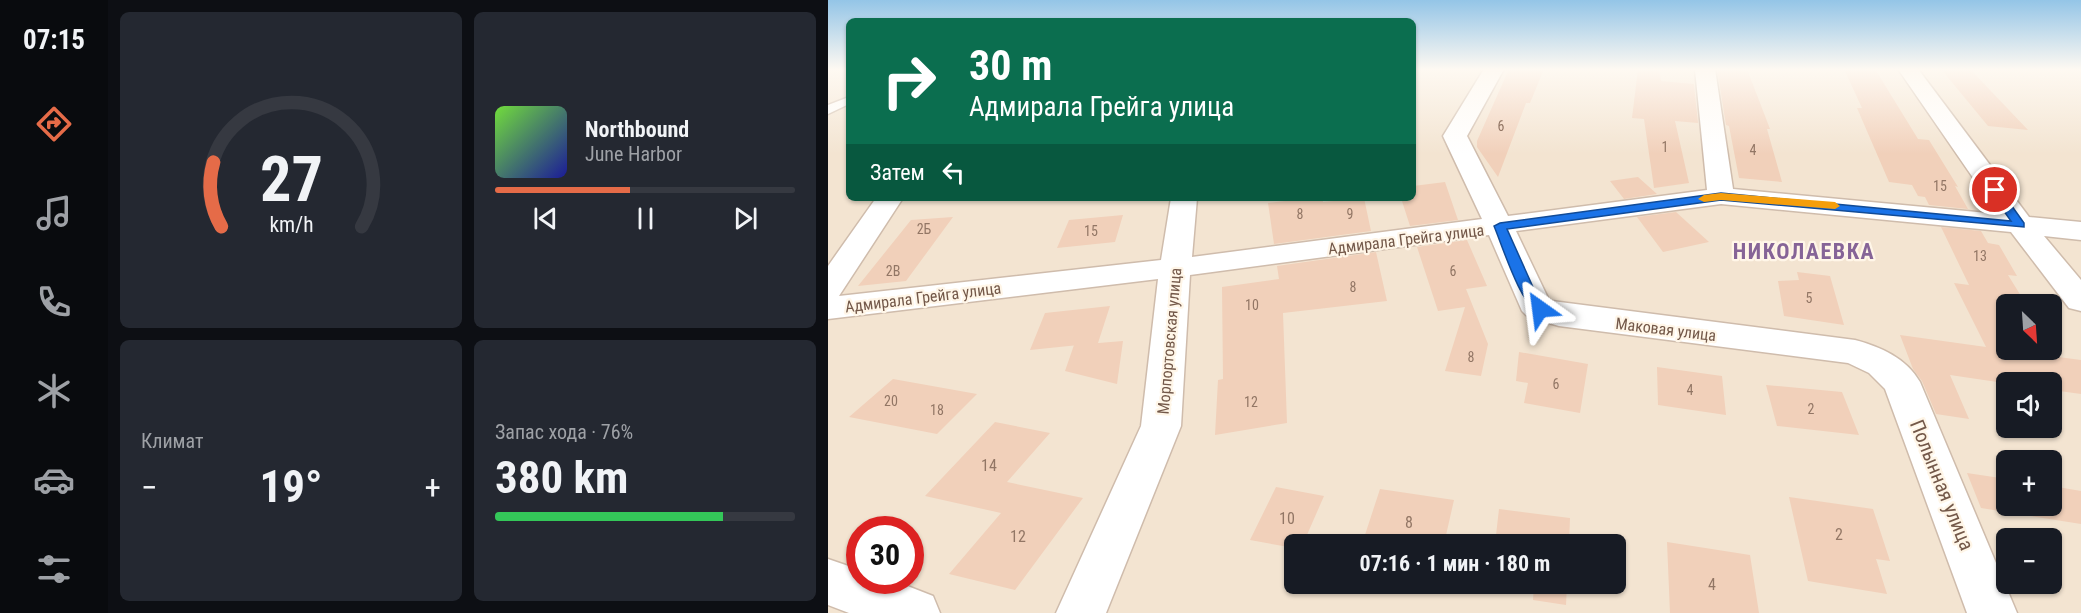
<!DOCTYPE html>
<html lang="ru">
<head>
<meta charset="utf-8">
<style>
  body { margin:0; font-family:"Roboto Condensed",sans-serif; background:#242831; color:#f1f3f6; height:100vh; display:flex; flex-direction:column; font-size:22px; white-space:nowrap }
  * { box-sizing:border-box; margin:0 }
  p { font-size:20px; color:#9ea1a6 }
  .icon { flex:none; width:33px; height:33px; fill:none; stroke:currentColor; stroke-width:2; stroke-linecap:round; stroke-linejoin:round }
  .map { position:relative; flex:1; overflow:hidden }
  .sheet { display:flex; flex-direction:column; gap:12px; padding:12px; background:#0d0f14; width:720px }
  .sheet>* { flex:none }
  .guide { position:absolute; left:18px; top:18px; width:570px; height:183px; border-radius:9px; box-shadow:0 2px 4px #0004; background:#0b6e4f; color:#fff; overflow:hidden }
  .needle { width:39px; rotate:155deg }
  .tools { position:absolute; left:1168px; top:294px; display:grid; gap:12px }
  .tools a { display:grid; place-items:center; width:66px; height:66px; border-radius:9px; background:#171b24; box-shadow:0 2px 4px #0004; font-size:30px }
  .speed { position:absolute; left:18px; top:516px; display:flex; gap:12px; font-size:30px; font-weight:700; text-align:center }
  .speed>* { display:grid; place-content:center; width:78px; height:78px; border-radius:50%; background:#171b24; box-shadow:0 2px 4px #0004; line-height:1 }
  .speed .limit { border:9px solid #d22; background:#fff; color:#111 }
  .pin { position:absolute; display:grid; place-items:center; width:51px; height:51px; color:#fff; margin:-26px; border:3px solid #fff; border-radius:50%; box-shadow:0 2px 6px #0007 }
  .me { position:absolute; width:66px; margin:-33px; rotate:329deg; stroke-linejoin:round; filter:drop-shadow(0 0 4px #0008) }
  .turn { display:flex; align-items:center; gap:21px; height:126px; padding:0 24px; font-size:27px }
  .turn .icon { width:78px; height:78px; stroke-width:2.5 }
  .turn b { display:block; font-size:42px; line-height:51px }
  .then { display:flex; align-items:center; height:57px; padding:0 24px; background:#0003; gap:12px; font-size:22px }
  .big { font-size:45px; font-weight:700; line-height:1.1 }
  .sheet .card { flex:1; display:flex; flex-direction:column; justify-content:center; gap:9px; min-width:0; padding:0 21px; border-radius:9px; background:#242831 }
  .sheet .dial { align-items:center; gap:0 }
  .dial svg { height:156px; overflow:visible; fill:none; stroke:#363941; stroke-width:7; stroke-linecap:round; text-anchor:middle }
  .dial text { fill:#f1f3f6; stroke:none }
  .song { display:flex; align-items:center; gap:18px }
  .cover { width:72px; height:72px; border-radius:9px; background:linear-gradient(135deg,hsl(100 70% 55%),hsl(240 70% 35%)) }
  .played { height:6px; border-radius:3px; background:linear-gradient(90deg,#e56b48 45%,#363941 45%) }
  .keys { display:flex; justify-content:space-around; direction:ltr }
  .heat { display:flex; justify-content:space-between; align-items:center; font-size:33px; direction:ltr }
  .charge { height:9px; border-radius:4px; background:linear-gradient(90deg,#34c759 76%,#363941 0) }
  .sheet .tiles { flex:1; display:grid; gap:12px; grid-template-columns:repeat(2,1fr) }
  .trip { position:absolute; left:456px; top:534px; width:342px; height:60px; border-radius:9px; background:#171b24; box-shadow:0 2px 4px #0004; font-weight:700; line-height:60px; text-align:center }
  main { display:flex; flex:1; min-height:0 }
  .tab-bar { display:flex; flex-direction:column; width:108px; justify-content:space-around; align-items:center; background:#090b0e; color:#9ea1a6 }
  .tab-bar .icon { width:42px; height:42px }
  .tab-bar .current { color:#e56b48 }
  .tab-bar b { font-size:27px; color:#f1f3f6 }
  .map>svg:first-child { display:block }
  .residential { fill:#f3e4d1; fill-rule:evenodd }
  .building { fill:#f1d0ba }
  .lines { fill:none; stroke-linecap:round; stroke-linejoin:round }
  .lane-casing { stroke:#cfbcac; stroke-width:3 }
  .street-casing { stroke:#cfbcac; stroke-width:3 }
  .lane { fill:#fff; fill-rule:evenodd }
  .street { fill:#fff; fill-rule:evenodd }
  .route { fill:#1a73e8; stroke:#114b97; stroke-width:1.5 }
  .slow { fill:#f59e0b }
  .labels { text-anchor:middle; stroke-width:4.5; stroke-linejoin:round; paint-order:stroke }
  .number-label { font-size:14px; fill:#927665 }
  .street-label { font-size:16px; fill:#735849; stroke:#fff6e8 }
  .near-number-label { font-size:16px; fill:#927665 }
  .near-street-label { font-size:20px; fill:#735849; stroke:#fff6e8 }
  .district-label { font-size:22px; font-weight:bold; letter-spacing:1.5px; fill:#866497; stroke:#fff6e8 }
</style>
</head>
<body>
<main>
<nav class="tab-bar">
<b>07:15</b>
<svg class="icon current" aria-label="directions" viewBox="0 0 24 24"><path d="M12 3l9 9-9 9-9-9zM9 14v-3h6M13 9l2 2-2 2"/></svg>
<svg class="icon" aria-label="music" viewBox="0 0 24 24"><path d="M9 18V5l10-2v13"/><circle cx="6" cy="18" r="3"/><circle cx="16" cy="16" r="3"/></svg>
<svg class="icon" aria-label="phone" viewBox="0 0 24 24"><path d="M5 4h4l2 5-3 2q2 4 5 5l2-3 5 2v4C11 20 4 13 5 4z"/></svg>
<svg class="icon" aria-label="climate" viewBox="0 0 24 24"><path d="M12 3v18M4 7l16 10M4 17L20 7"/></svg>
<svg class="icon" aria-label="car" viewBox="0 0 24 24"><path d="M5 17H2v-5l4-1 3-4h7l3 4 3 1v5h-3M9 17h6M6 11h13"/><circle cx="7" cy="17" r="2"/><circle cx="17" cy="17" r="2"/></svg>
<svg class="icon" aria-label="filters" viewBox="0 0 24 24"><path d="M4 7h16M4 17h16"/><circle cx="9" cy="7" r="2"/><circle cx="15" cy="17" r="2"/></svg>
</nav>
<section class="sheet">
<div class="tiles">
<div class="card dial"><svg viewBox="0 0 100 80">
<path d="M14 69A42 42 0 1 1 86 69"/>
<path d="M14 69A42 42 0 0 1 10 36" stroke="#e56b48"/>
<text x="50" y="56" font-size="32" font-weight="700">27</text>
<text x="50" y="72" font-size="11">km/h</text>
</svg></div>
<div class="card">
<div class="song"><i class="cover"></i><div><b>Northbound</b><p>June Harbor</p></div></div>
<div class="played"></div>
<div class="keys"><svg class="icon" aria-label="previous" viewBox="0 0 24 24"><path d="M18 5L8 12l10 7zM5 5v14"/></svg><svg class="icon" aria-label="pause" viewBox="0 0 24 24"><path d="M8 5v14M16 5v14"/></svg><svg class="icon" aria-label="next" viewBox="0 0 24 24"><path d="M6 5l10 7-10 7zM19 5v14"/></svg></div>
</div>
<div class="card"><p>Климат</p>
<div class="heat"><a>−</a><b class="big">19°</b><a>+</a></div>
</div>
<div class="card"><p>Запас хода · 76%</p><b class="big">380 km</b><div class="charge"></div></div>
</div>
</section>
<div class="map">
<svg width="1253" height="613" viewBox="0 0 1253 613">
  <rect width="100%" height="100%" fill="#fcf2e2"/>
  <path class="residential" d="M0 69H21V198H585V69H1253V613H0ZM1179 304H1224V350H1179ZM1179 382H1224V428H1179ZM1179 460H1224V506H1179ZM32 530H82V580H32ZM1179 538H1224V584H1179ZM466 544H788V584H466Z"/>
  <path class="building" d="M681 69H716L702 103H698L670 177 649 147V141Z
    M810 69H831L833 81 866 84 870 123 847 121 861 183 826 188 816 119 804 118Z
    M889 69H919L942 129H939L954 182 911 178 901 126 898 125Z
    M1016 69H1047L1090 139 1101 140 1130 187 1127 186 1140 209 1101 205 1097 197 1090 196 1084 185 1061 182 1029 108H1034Z
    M1113 69H1142L1200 130 1160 126Z
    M810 177 829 194 796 199 782 181Z
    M617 182 630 220 582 226 573 198H585V186Z
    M483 198H495V202L536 198 543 231 446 244 440 203Z
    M848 212 881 242 835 252 809 217Z
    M295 215 287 242 229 248 241 220Z
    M125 217 78 281 30 286 83 220Z
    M1113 227 1153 231 1160 243 1171 245 1189 276 1180 275 1198 304H1179V350L1253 360V394L1224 390V382H1179V390L1176 383 1122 375 1141 419 1108 414 1094 381 1085 369 1072 335 1158 347 1126 283 1141 285Z
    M639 240 659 286 638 289 660 344 653 376 617 371 637 307 610 311 589 247Z
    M548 252 559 301 455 313 459 423 387 435 390 380 395 379 394 287 451 279 449 266Z
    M969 272 1002 276 1016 325 956 316 950 281 971 280Z
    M282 306 270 343 202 350 217 313Z
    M295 341 289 384 237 371 246 345Z
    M691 352 760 364 752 413 696 403 700 383 688 381Z
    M829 367 894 376 898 415 830 405Z
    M65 379 149 394 109 434 21 417Z
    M938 385 1014 392 1031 435 949 426Z
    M167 422 222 433 179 482 255 498 187 590 121 574 173 513 97 496Z
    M1139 473 1179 479V506H1224V486L1253 491V524L1153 508Z
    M448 487 496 496 475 544H466V548L422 540Z
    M552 489 626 500 616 544H534Z
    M961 497 1045 509 1062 561 1048 559 1059 594 980 581Z
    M671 509 742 518 741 544H667Z
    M839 542 922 555 931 613H842Z
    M706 584H739L738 605 705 600Z"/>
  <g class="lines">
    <defs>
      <path id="lane" d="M21 97V104L0 114V105Z"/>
      <path id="street" d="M656 69H676L639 136 680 216 879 190 867 69H887L905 189 1170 214 1070 69H1090L1201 217 1253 222V240L1216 236 1253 280V311L1241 308 1183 232 893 204 688 231 720 298 724 301 1027 340C1053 347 1078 358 1092 382L1189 613H1139L1057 389 1041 373 1020 363 731 326 700 317 694 311 661 235 362 275 353 426 278 613H228L313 426 330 279 0 319V266L48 198H75L11 296 333 260 343 198H369L364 257 654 219 615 136Z
        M0 559 32 570V580H64L105 596 112 613H21L0 605Z"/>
    </defs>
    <use href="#lane" class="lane-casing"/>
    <use href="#street" class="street-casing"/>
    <use href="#lane" class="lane"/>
    <use href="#street" class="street"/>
  </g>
  <linearGradient id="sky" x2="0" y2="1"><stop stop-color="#94c5e7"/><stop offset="0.45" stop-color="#fef9f2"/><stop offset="1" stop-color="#fef9f2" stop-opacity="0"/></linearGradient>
  <rect width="1253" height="154" fill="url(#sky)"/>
  <path class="route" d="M1167 187 1171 188 1196 223V227L893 200 679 229 709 296 719 309 712 313C694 309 674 245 666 226L672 223 893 193 1183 221 1161 190Z"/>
  <path class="slow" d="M893 193 1007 202 1012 206 1007 209 893 200 876 202 870 199 876 195Z"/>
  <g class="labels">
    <g class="number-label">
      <text x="673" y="131">6</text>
      <text x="837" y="152">1</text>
      <text x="925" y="155">4</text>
      <text x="1112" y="191">15</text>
      <text x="472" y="219">8</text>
      <text x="522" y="219">9</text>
      <text x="96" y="234">2Б</text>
      <text x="263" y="236">15</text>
      <text x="1152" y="261">13</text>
      <text x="65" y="276">2В</text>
      <text x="625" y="276">6</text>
      <text x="525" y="292">8</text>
      <text x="981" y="303">5</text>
      <text x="424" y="310">10</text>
      <text x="643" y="362">8</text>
      <text x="728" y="389">6</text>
      <text x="862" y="395">4</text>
      <text x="63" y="406">20</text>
      <text x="423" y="407">12</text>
      <text x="983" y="414">2</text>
      <text x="109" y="415">18</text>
    </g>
    <g class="street-label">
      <text transform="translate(578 239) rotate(-7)" y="6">Адмирала Грейга улица</text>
      <text transform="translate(95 297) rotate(-7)" y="6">Адмирала Грейга улица</text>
      <text transform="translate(838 329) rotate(7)" y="6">Маковая улица</text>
      <text transform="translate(341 341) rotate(-85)" y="6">Морпортовская улица</text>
    </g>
    <g class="near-number-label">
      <text x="161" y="471">14</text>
      <text x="459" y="524">10</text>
      <text x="581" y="528">8</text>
      <text x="1011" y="540">2</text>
      <text x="190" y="542">12</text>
      <text x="884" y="590">4</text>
    </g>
    <g class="near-street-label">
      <text transform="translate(1114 485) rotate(68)" y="7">Полынная улица</text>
    </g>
    <g class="district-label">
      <text x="976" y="259">НИКОЛАЕВКА</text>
    </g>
  </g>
</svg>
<div class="tools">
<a><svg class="needle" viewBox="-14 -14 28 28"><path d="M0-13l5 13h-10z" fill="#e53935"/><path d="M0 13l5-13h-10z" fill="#9ea1a6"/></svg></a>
<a><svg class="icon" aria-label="sound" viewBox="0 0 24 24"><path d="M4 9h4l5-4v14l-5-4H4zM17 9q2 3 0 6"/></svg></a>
<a>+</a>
<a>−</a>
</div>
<div class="speed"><div class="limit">30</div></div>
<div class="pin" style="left:1167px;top:190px;background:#d93025"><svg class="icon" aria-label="arrive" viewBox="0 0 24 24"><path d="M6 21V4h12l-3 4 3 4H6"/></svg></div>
<svg class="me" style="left:712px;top:309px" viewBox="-20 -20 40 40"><path d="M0-17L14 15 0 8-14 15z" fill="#1a73e8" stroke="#fff" stroke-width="4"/></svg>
<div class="trip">07:16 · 1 мин · 180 m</div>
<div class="guide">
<div class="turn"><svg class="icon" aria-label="right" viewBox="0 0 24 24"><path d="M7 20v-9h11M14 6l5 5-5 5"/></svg><div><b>30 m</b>Адмирала Грейга улица</div></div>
<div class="then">Затем<svg class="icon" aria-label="left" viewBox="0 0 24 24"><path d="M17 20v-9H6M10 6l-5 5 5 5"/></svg></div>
</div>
</div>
</main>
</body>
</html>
